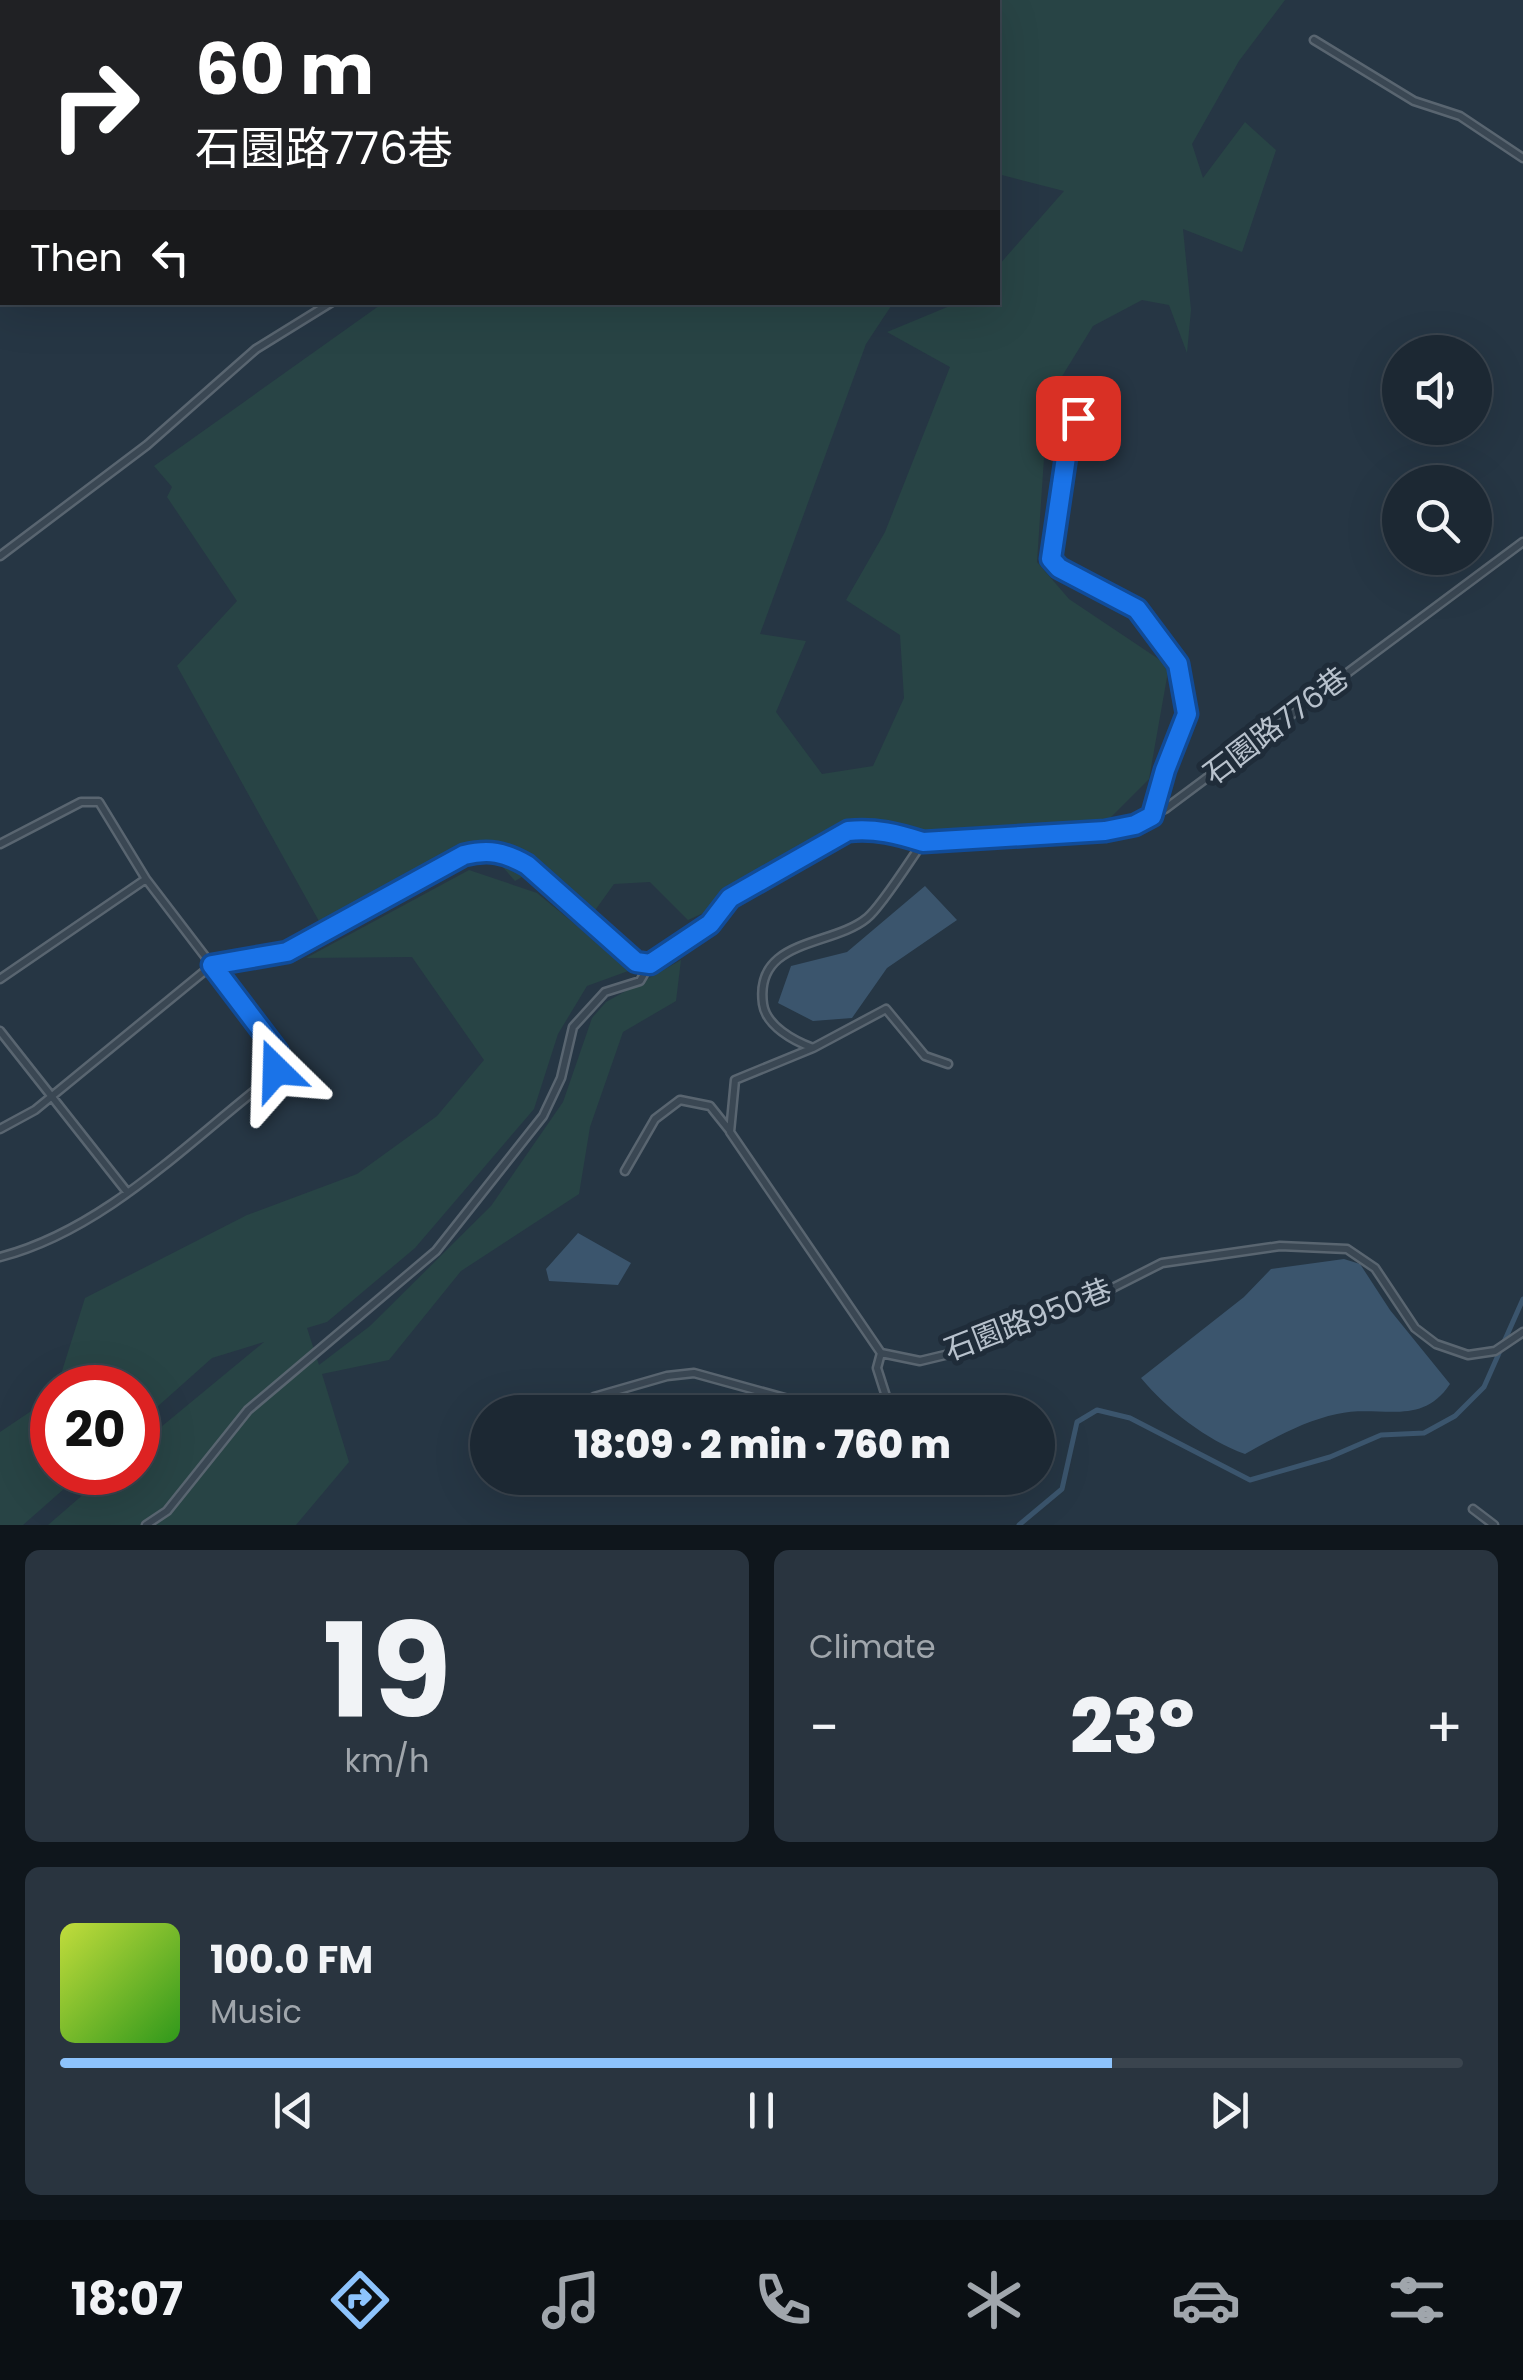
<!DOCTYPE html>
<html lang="en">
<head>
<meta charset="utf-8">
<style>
  body { margin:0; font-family:Poppins,"Noto Sans TC",sans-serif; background:#29343f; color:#f1f3f6; height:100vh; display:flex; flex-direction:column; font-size:38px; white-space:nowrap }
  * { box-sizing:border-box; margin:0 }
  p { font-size:32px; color:#a0a6ac }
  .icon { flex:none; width:55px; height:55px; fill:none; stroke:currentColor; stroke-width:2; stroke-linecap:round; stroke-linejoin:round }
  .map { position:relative; height:1525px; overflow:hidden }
  .drawer { display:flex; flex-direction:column; gap:25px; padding:25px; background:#0f161c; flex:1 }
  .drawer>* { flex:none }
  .banner { position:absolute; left:0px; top:0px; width:1000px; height:305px; box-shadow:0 10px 40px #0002,0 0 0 2px #3a444e; background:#202124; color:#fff; overflow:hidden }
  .buttons { position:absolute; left:1382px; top:335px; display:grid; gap:20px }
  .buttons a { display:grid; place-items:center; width:110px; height:110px; border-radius:50%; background:#1c2833; box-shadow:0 10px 40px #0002,0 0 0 2px #3a444e; font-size:50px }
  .speed { position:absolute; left:30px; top:1365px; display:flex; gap:20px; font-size:50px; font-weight:700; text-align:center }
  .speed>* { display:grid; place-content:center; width:130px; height:130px; border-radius:50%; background:#1c2833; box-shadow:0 10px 40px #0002,0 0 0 2px #3a444e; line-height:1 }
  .speed .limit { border:15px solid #d22; background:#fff; color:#111 }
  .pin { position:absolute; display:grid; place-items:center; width:85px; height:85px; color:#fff; margin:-42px; border-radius:20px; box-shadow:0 5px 15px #0006 }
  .me { position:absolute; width:110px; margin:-55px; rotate:338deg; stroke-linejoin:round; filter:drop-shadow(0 0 8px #0008) }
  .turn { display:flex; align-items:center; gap:35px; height:210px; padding:0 30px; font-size:45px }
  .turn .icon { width:130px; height:130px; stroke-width:2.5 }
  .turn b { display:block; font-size:70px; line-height:85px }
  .then { display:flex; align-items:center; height:95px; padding:0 30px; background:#0003; gap:20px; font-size:38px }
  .big { font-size:75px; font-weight:800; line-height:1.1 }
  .drawer .card { flex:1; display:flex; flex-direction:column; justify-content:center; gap:15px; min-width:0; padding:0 35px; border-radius:15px; background:#29343f }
  .drawer .dial { align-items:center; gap:0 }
  .dial b { font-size:130px; line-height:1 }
  .song { display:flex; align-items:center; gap:30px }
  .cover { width:120px; height:120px; border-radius:15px; background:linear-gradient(135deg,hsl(70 70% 55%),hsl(110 70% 35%)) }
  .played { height:10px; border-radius:5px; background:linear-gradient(90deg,#8dc3fc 75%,#3a444e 75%) }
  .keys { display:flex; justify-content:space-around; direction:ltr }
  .heat { display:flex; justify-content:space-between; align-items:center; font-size:55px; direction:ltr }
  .drawer .tiles { flex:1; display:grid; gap:25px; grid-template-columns:1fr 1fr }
  .card:last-child { grid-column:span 2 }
  .trip { position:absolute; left:470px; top:1395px; width:585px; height:100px; border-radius:50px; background:#1c2833; box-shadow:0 10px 40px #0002,0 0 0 2px #3a444e; font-weight:800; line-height:100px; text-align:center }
  .dock { display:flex; height:160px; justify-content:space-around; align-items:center; background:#0b1014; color:#a0a6ac }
  .dock .icon { width:70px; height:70px }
  .dock .on { color:#8dc3fc }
  .dock b { font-size:45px; color:#f1f3f6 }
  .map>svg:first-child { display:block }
  .green { fill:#284445 }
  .water { fill:#3b556d }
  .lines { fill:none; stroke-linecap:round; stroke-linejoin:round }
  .stream { stroke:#3b556d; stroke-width:5 }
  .lane-casing { stroke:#596570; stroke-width:11 }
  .lane { stroke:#3a4753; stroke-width:6 }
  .route-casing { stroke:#114b97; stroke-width:25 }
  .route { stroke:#1a73e8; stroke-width:18 }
  .labels { text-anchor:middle; stroke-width:10; stroke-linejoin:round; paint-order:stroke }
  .street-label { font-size:30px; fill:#b8c2cd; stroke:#1f2c39 }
</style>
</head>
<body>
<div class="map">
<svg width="1523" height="1525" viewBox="0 0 1523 1525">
  <rect width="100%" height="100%" fill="#263644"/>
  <path class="green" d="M752 0H1285L1239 61 1192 144 1203 178 1245 122 1276 150 1242 252 1183 229 1191 310 1187 353 1169 305 1142 300 1093 326 1048 399 1037 562 1069 599 1169 666 1149 779 1106 822 995 831 916 830 840 823 710 910 688 920 650 882 614 884 591 916 536 869 515 881 488 850 468 848 320 923 177 666 237 601 167 497 172 487 154 466 383 303H893L866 344 760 634 806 641 776 712 822 774 873 766 904 698 900 635 846 600 885 532 950 367 887 332 957 303 998 302V266L1064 191 998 174V2H751Z
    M469 870 537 893 631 970 587 986 558 1034 534 1109 415 1248 327 1322 307 1328 319 1365 370 1326 491 1206 563 1102 592 1018 606 1002 681 960 676 1001 623 1032 590 1127 579 1194 461 1271 389 1360 322 1374 349 1462 296 1525H48L108 1473 138 1472V1446L264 1342 212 1358 138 1424V1388L57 1387 85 1298 247 1215 357 1174 437 1116 484 1060 412 957 306 958Z
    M52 1397V1472L82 1473 23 1525H0V1432Z"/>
  <path class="water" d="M925 886 957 920 887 968 852 1018 813 1021 778 1003 791 966 847 952Z
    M578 1233 631 1263 618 1285 549 1281 546 1269Z
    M1344 1259 1360 1264 1390 1310 1450 1384C1421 1428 1379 1404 1337 1414 1304 1421 1274 1438 1245 1454 1206 1440 1168 1410 1141 1378L1244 1297 1271 1269Z"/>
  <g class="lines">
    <path class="stream" d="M1019 1525 1062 1489 1077 1422 1097 1410 1130 1418 1250 1480 1330 1457 1381 1435 1424 1433 1455 1416 1484 1387 1523 1299"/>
    <defs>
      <path id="lane" d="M470 0 474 2
        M707 0 709 2
        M87 2 91 0
        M1314 40 1414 101 1460 116 1523 158
        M0 53 2 52
        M1111 388 1078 418 1070 430 1051 559 1059 568 1137 609 1178 664 1187 714 1165 770 1153 815
        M0 556 147 445 256 349 332 302
        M923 842C911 859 881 907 867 918 832 947 754 938 763 1004 766 1026 794 1041 813 1048L886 1009 925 1056 948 1064
        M0 844 81 802H99L146 879 278 1052 276 1070 263 1084C183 1147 101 1231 0 1257
        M0 979 146 879
        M0 1031 127 1192
        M813 1048 735 1080 730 1132 881 1353 920 1361 970 1349 1073 1308 1162 1263 1280 1246 1347 1249 1375 1268 1415 1328 1436 1344 1468 1355 1495 1351 1523 1332
        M0 1129 35 1110 212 965 287 952 464 855C489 849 504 852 527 865L636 962 650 964 710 925 731 898 848 831C875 828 898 834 923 842L1105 831 1135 825 1165 809 1523 542
        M625 1171 655 1119 680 1100 710 1106 730 1131
        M881 1353 877 1368 891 1412
        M594 1397 667 1376 694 1373 835 1412
        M1473 1509 1494 1525
        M146 1525 167 1511 248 1410 436 1251 543 1116 561 1078 573 1027 605 992 640 981 650 964"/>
    </defs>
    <use href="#lane" class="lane-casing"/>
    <use href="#lane" class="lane"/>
  </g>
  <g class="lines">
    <defs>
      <path id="route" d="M276 1070 278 1052 212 965 287 952 464 855C489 849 504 852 527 865L636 962 650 964 710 924 730 898 848 831C875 828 898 834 923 842L1105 831 1135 825 1152 816 1165 770 1187 714 1178 664 1137 609 1059 568 1051 559 1070 430 1078 418"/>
    </defs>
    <use href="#route" class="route-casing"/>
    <use href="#route" class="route"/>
  </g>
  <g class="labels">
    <g class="street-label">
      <text transform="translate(1276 726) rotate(-37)" y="10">石園路776巷</text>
      <text transform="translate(1028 1320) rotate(-21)" y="10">石園路950巷</text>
    </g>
  </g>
</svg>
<div class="buttons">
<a><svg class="icon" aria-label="sound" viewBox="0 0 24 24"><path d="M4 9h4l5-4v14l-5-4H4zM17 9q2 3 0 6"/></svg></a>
<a><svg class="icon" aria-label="search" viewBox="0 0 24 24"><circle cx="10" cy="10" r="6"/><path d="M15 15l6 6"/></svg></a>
</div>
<div class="speed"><div class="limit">20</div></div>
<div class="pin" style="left:1078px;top:418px;background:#d93025"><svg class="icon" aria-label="arrive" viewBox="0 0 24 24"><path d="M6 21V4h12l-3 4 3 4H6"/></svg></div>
<svg class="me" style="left:276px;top:1070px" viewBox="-20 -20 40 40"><path d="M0-17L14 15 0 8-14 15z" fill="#1a73e8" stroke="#fff" stroke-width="4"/></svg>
<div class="trip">18:09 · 2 min · 760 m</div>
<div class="banner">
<div class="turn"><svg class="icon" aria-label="right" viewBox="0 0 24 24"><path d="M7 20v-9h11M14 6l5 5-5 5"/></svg><div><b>60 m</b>石園路776巷</div></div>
<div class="then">Then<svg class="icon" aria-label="left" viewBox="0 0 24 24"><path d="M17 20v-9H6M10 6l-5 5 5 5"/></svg></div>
</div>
</div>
<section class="drawer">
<div class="tiles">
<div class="card dial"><b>19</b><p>km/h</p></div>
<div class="card"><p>Climate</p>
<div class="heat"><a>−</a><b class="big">23°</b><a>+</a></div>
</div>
<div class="card">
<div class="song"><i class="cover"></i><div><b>100.0 FM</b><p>Music</p></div></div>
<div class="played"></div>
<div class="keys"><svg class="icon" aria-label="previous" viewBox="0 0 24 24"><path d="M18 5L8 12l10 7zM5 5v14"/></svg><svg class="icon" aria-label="pause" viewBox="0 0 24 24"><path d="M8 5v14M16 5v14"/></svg><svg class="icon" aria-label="next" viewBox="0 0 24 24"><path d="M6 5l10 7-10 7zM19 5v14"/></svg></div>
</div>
</div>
</section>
<nav class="dock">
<b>18:07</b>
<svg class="icon on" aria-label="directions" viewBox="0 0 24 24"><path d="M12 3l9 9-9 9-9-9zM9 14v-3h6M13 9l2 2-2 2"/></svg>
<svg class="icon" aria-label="music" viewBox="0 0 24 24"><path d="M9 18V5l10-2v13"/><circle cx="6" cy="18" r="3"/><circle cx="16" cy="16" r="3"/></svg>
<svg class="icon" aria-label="phone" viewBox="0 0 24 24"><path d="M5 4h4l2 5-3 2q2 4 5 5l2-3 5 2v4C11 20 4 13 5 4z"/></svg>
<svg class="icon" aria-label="climate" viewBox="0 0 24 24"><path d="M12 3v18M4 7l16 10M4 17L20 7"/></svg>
<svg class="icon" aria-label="car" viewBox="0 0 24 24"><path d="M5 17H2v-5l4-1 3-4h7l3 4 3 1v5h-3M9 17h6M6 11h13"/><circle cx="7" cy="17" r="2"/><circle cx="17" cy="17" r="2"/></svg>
<svg class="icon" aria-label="filters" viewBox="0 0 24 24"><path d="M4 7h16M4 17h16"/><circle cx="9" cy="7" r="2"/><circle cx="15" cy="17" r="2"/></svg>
</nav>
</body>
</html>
